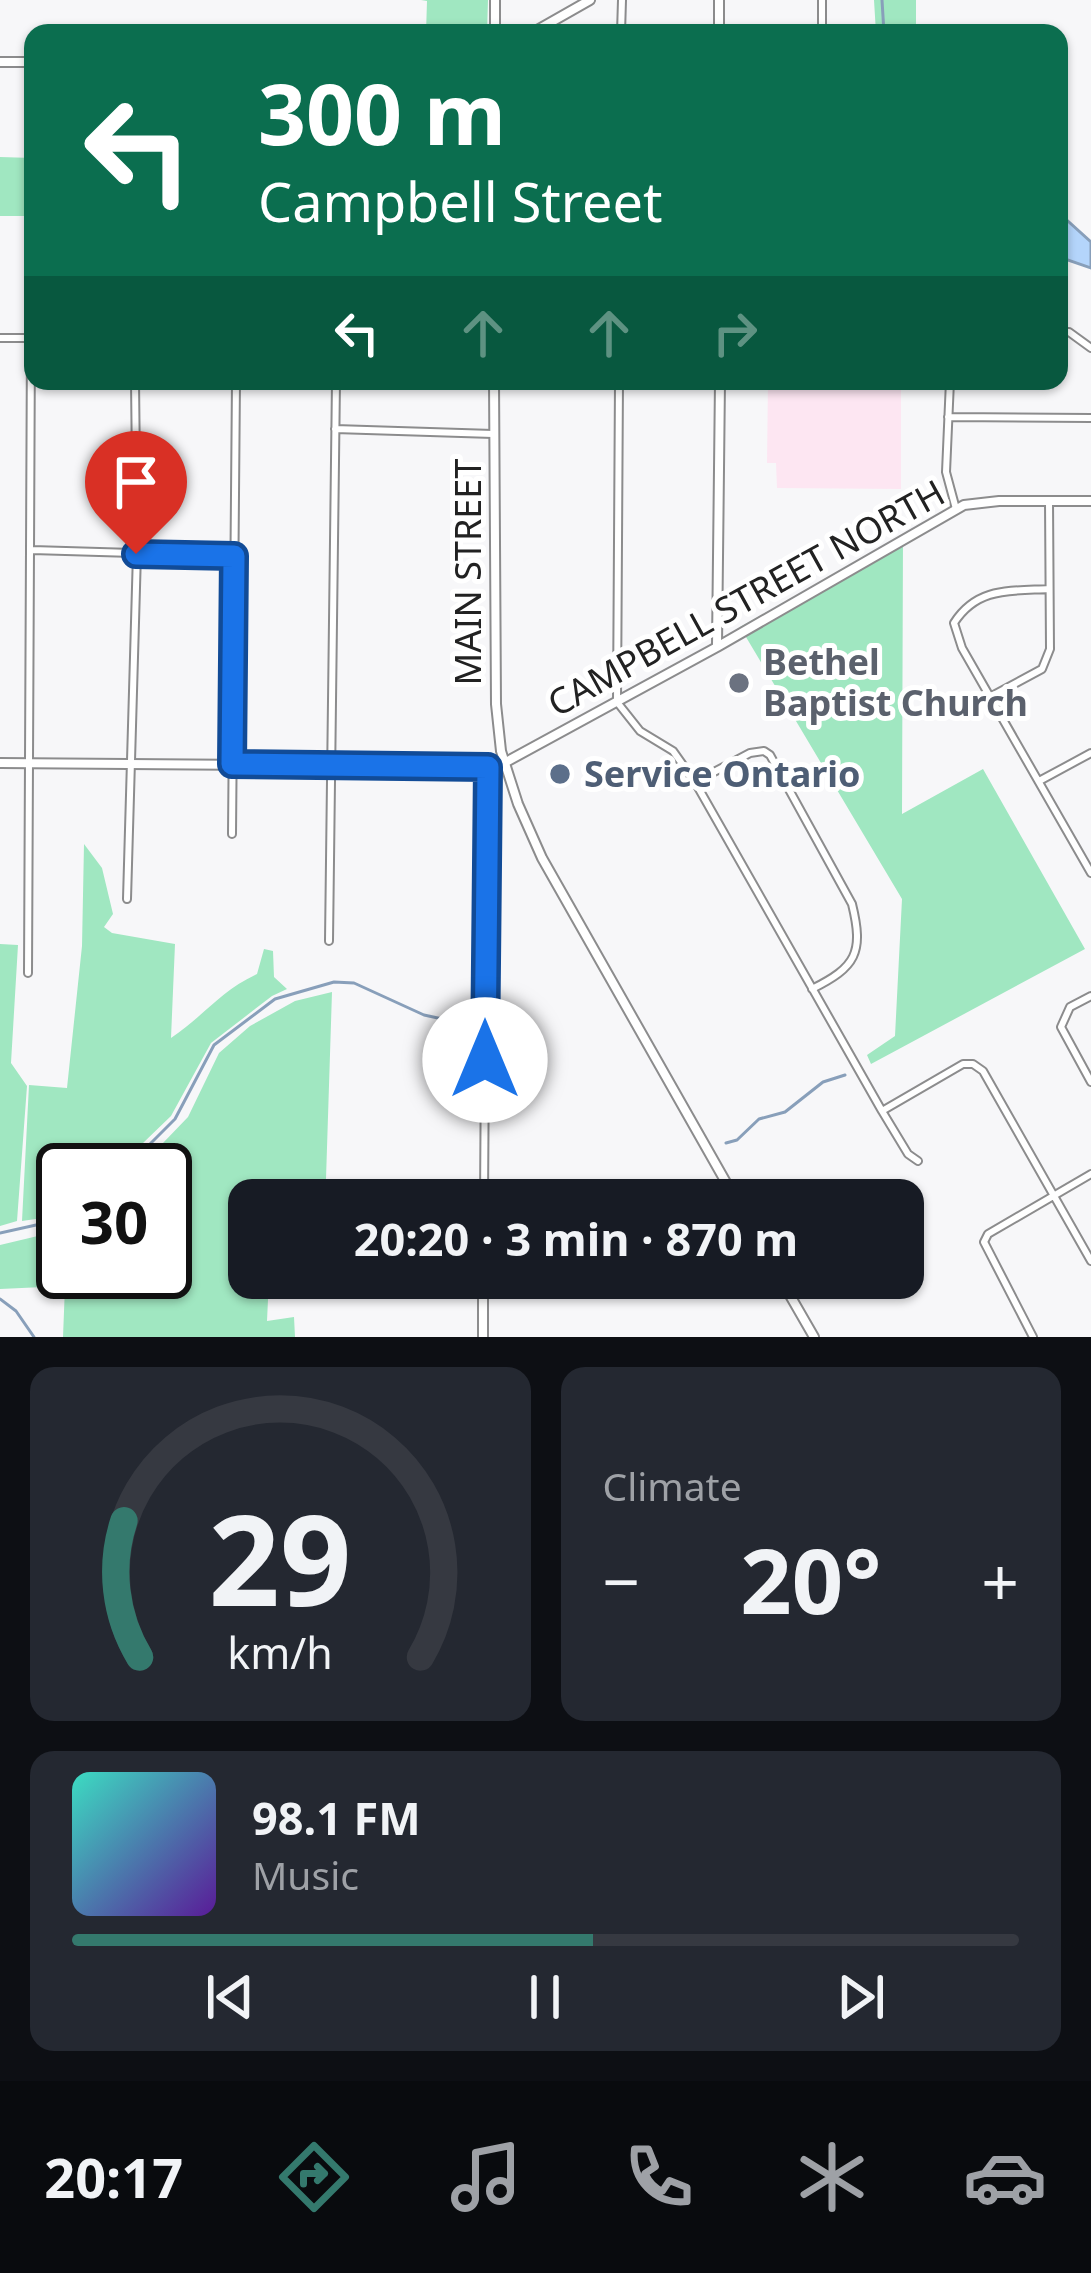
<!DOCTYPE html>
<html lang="en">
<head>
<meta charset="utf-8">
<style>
  body { margin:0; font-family:"Noto Sans",sans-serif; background:#242831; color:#f1f3f6; height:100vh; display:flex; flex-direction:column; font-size:45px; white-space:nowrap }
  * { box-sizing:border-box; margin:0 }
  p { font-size:39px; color:#9ea1a6 }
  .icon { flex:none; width:66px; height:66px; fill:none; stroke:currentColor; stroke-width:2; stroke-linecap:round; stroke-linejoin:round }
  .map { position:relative; height:1337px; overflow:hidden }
  .sheet { display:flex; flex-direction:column; gap:30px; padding:30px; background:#0d0f14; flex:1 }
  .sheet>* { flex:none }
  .hud { position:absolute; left:24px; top:24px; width:1044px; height:366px; border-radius:24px; box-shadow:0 3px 9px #0004; background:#0b6e4f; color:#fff; overflow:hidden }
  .speed { position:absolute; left:36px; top:1143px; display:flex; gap:24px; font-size:60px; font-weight:700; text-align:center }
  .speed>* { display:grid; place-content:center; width:156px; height:156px; border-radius:50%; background:#171b24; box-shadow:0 3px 9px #0004; line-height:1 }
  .speed .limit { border:6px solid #111; border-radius:18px; background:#fff; color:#111 }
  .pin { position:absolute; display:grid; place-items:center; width:102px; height:102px; color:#fff; margin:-123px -51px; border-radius:50% 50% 50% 0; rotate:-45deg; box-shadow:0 0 12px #0007 }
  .pin .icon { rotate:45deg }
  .me { position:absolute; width:132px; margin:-66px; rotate:0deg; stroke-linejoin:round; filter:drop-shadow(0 0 9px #0008) }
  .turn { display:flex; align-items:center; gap:42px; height:252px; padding:0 36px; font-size:54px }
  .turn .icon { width:156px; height:156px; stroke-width:2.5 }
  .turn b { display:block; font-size:84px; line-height:102px }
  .lanes { display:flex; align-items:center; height:114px; padding:0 36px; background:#0003; justify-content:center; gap:60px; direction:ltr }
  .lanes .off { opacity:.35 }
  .big { font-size:90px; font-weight:700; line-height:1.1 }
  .sheet .tile { flex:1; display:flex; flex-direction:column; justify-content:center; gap:18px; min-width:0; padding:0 42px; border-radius:24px; background:#242831 }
  .sheet .dial { align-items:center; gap:0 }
  .dial svg { height:312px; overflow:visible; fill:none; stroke:#363941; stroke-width:7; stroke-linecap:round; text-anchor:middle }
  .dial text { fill:#f1f3f6; stroke:none }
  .song { display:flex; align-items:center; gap:36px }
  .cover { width:144px; height:144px; border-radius:18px; background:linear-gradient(135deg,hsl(170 70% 55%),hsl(270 70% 35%)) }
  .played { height:12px; border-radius:6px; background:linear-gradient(90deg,#34796d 55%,#363941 55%) }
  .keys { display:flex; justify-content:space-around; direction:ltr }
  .heat { display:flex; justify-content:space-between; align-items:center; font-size:66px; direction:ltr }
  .sheet .tiles { flex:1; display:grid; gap:30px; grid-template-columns:1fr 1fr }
  .tile:last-child { grid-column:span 2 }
  .trip { position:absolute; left:228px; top:1179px; width:696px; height:120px; border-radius:24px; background:#171b24; box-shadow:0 3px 9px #0004; font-weight:700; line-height:120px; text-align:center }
  .tab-bar { display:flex; height:192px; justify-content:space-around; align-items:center; background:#090b0e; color:#9ea1a6 }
  .tab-bar .icon { width:84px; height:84px }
  .tab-bar .active { color:#34796d }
  .tab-bar b { font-size:54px; color:#f1f3f6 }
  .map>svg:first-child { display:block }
  .education { fill:#fde6f2 }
  .green { fill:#a0e7c1 }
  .water { fill:#b4d5fb; stroke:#889fba; stroke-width:3 }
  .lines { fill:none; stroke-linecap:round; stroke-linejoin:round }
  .stream { stroke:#889fba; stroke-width:3 }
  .minor-casing { stroke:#8c8c8d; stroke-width:10 }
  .tertiary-casing { stroke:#8c8c8d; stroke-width:12 }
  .secondary-casing { stroke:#8c8c8d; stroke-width:12 }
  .minor { stroke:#fff; stroke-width:6 }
  .tertiary { stroke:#fff; stroke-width:8 }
  .secondary { stroke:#fff; stroke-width:8 }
  .route-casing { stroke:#114b97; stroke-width:30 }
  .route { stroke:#1a73e8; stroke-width:21 }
  .worship-dot { fill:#6b7280; stroke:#fff; stroke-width:4.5 }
  .service-dot { fill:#5c6f8a; stroke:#fff; stroke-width:4.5 }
  .labels { text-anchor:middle; stroke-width:10; stroke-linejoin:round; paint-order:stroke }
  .street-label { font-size:36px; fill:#222; stroke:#fff }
  .worship-label { font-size:36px; font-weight:bold; fill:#5b616d; stroke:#fff; text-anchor:start }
  .service-label { font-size:36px; font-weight:bold; fill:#4e5e75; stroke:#fff; text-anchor:start }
</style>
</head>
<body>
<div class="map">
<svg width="1091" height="1337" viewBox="0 0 1091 1337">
  <rect width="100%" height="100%" fill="#f7f7f9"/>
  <path class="education" d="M768 381H901V489L777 488 776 463H767Z"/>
  <path class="green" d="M421 0H488L487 33H426L427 1Z
    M874 0H916V33H876Z
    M0 157 33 158V216H0Z
    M903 537 902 814 983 769 1085 949 871 1064 867 1055 895 1036 902 899 740 627Z
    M84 844 102 868 113 914 104 927 112 933 175 944 171 1038C204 1016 220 991 257 974L264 949 273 951 274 977 287 989 272 996 211 1043 171 1116 115 1170H63V1215L22 1221 29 1085 67 1088 82 946Z
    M0 944 18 945 11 1063 27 1086 17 1221 0 1226Z
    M332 992 326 1179 275 1183 274 1200H249V1278H269L267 1321 294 1317 295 1337H63L65 1286 0 1289V1245L63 1230V1272H165V1170H137L188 1117 219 1053 250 1026 295 1001Z"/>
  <path class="water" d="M1059 213 1091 242V268L1059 257Z"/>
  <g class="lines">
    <path class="stream" d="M882 0 884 33
      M726 1143 737 1140 759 1119 785 1112 823 1082 845 1075
      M124 1170 175 1119 214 1045 275 999 334 982 354 983 424 1015 475 1026 477 1047
      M0 1233 63 1219
      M0 1299 16 1311 34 1337"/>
    <defs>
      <path id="minor" d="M621 33 622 0
        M822 33V0
        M1059 332H1069L1091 348
        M0 338H29
        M619 381 617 702 640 731 673 751 695 782 882 1111 908 1154 918 1161
        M950 381 946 472 956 509
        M948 417 1091 418
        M335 429 493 434
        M32 550 234 556
        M1049 589C1010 591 977 587 954 623L962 648 1091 873
        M990 697 1042 669 1050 649 1049 501
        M1041 780 1091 753
        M695 782 750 753 764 751 770 755 852 904C864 953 856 967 812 989
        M232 834 236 381
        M127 899 137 553 135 381
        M329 941 336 381
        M28 973 31 338
        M1091 996 1070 1007 1061 1027 1091 1082
        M882 1111 963 1064H973L983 1071 1091 1261
        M484 1200 487 767
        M1033 1337 984 1242 988 1234 1091 1174"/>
      <path id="tertiary" d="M719 0V33
        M717 645 720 381
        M0 763 487 767 506 762 717 647 964 505 999 501H1091
        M483 1337V1278"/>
      <path id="secondary" d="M495 33V0
        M532 33 590 0
        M0 62H33
        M494 381 496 704 501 751 518 804 542 858 736 1200
        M780 1278 814 1337"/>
    </defs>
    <use href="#minor" class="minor-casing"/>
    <use href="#tertiary" class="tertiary-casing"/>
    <use href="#secondary" class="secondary-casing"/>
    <use href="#minor" class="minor"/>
    <use href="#tertiary" class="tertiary"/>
    <use href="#secondary" class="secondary"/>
  </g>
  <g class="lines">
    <defs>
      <path id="route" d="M136 554 234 556 232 764 488 767 485 1060"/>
    </defs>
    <use href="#route" class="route-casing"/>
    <use href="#route" class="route"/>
  </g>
  <circle class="worship-dot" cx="739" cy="683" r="12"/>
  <circle class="service-dot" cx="560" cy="774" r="12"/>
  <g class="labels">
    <g class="street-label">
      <text transform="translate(468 572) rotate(-90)" y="13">MAIN STREET</text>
      <text transform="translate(746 598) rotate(-29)" y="13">CAMPBELL STREET NORTH</text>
    </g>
    <g class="worship-label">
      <text x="763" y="675">Bethel<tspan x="763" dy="41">Baptist Church</tspan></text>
    </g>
    <g class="service-label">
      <text x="584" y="787">Service Ontario</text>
    </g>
  </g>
</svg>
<div class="speed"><div class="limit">30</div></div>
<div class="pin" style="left:136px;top:554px;background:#d93025"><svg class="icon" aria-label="arrive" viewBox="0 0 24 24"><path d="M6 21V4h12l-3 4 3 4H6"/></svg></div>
<svg class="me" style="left:485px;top:1060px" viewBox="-20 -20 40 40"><circle r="19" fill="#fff"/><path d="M0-13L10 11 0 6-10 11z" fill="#1a73e8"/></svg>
<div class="trip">20:20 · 3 min · 870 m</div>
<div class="hud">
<div class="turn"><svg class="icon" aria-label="left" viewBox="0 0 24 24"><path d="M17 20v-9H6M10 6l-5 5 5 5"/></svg><div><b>300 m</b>Campbell Street</div></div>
<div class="lanes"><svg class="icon" aria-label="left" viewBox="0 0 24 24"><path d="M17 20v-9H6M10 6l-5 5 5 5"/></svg><svg class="icon off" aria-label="ahead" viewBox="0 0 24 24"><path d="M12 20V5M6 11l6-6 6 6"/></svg><svg class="icon off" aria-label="ahead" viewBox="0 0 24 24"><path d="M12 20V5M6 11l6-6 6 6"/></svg><svg class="icon off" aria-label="right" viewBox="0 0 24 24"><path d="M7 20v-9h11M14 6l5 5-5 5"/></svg></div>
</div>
</div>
<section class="sheet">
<div class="tiles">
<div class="tile dial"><svg viewBox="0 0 100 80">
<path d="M14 69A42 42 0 1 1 86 69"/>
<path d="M14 69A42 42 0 0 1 10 34" stroke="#34796d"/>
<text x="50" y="56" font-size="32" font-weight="700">29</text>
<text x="50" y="72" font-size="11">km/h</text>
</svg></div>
<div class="tile"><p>Climate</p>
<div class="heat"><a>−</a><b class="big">20°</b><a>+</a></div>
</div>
<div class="tile">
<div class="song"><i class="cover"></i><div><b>98.1 FM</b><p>Music</p></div></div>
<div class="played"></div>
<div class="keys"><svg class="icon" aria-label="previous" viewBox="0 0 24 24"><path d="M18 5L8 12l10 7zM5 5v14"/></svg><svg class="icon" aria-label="pause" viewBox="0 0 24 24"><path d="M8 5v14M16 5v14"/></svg><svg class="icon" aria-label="next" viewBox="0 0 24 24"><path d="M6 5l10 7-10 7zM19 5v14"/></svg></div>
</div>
</div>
</section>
<nav class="tab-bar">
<b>20:17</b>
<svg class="icon active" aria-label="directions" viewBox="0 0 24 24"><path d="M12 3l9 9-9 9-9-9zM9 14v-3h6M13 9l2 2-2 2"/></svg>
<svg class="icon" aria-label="music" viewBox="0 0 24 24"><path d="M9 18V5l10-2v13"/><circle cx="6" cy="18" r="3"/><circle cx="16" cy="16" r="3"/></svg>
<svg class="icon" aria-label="phone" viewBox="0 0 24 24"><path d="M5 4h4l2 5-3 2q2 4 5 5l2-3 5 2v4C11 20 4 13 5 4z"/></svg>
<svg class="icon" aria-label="climate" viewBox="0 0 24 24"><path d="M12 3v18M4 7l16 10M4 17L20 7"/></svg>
<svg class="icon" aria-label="car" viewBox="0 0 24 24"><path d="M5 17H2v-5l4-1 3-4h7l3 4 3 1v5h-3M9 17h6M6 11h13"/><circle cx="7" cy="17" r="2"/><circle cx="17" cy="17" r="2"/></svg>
</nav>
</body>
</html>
